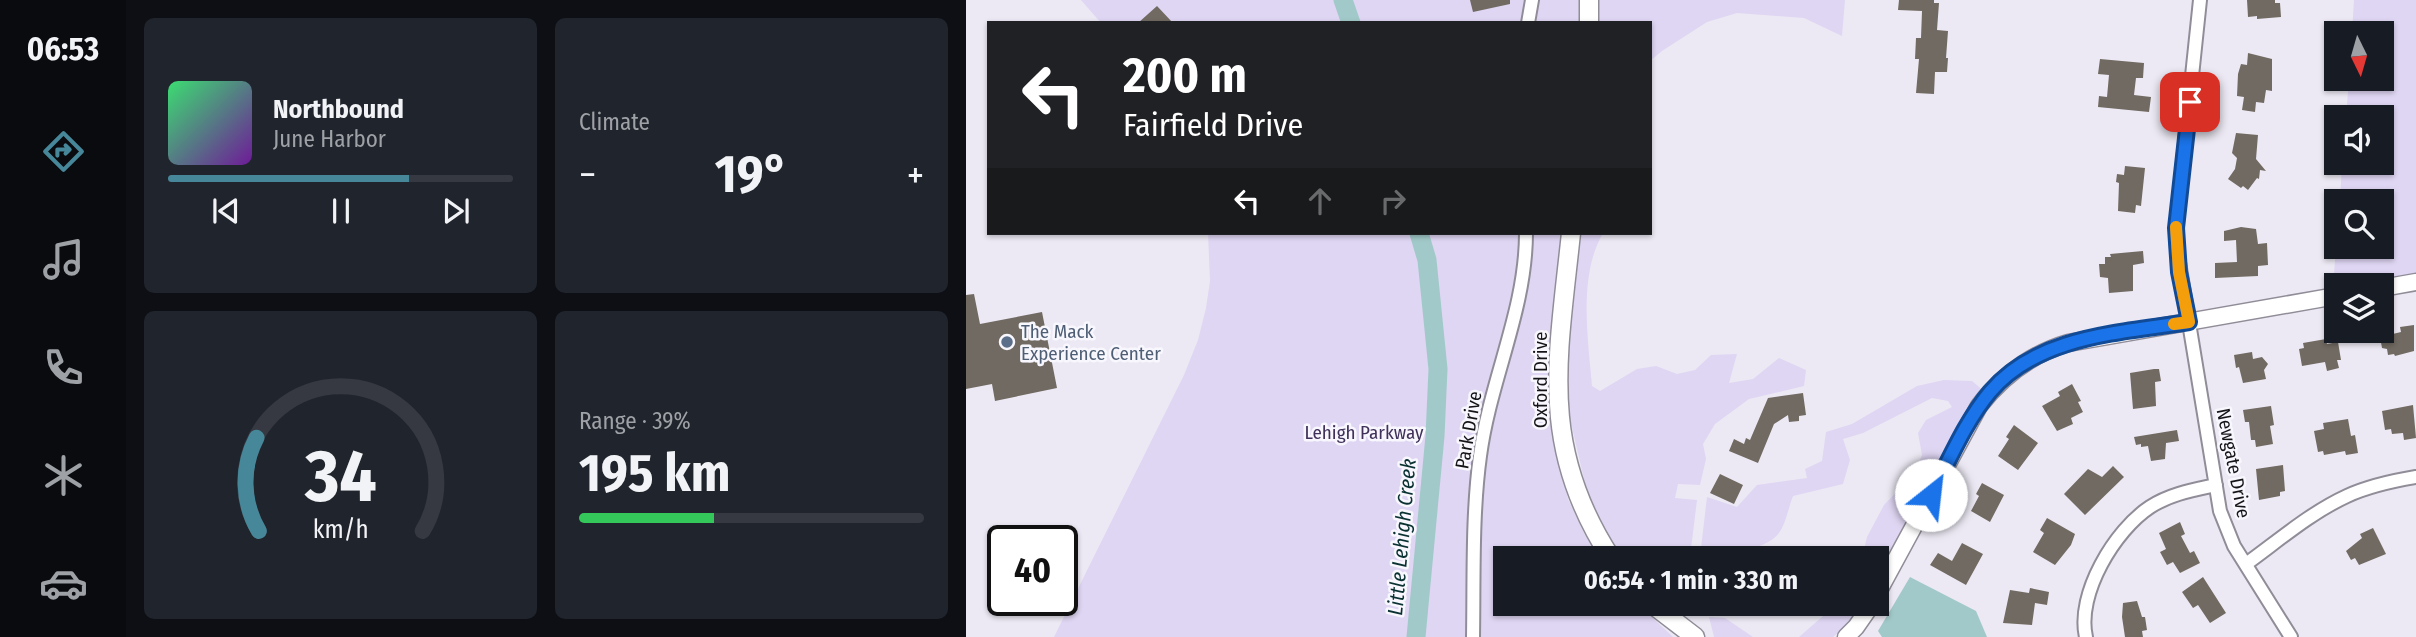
<!DOCTYPE html>
<html lang="en">
<head>
<meta charset="utf-8">
<style>
  body { margin:0; font-family:"Fira Sans Condensed",sans-serif; background:#20242c; color:#f1f3f6; height:100vh; display:flex; flex-direction:column; font-size:26px; white-space:nowrap }
  * { box-sizing:border-box; margin:0 }
  p { font-size:23px; color:#9ea1a6 }
  .icon { flex:none; width:38px; height:38px; fill:none; stroke:currentColor; stroke-width:2; stroke-linecap:round; stroke-linejoin:round }
  .map { position:relative; flex:1; overflow:hidden }
  .side { display:flex; flex-direction:column; gap:18px; padding:18px; background:#0d0f14; width:840px }
  .side>* { flex:none }
  .guide { position:absolute; left:21px; top:21px; width:665px; height:214px; border-radius:0px; box-shadow:0 2px 5px #0004; background:#202124; color:#fff; overflow:hidden }
  .needle { width:46px; rotate:175deg }
  .fabs { position:absolute; left:1358px; top:21px; display:grid; gap:14px }
  .fabs a { display:grid; place-items:center; width:70px; height:70px; border-radius:0px; background:#171b24; box-shadow:0 2px 5px #0004; font-size:35px }
  .speed { position:absolute; left:21px; top:525px; display:flex; gap:14px; font-size:35px; font-weight:700; text-align:center }
  .speed>* { display:grid; place-content:center; width:91px; height:91px; border-radius:50%; background:#171b24; box-shadow:0 2px 5px #0004; line-height:1 }
  .speed .limit { border:4px solid #111; border-radius:10px; background:#fff; color:#111 }
  .pin { position:absolute; display:grid; place-items:center; width:60px; height:60px; color:#fff; margin:-30px; border-radius:14px; box-shadow:0 4px 10px #0006 }
  .me { position:absolute; width:77px; margin:-38px; rotate:29deg; stroke-linejoin:round; filter:drop-shadow(0 0 5px #0008) }
  .turn { display:flex; align-items:center; gap:24px; height:147px; padding:0 21px; font-size:32px }
  .turn .icon { width:91px; height:91px; stroke-width:2.5 }
  .turn b { display:block; font-size:49px; line-height:60px }
  .lanes { display:flex; align-items:center; height:66px; padding:0 21px; background:#0003; justify-content:center; gap:35px; direction:ltr }
  .lanes .off { opacity:.35 }
  .big { font-size:52px; font-weight:700; line-height:1.1 }
  .side .widget { flex:1; display:flex; flex-direction:column; justify-content:center; gap:10px; min-width:0; padding:0 24px; border-radius:10px; background:#20242c }
  .side .dial { align-items:center; gap:0 }
  .dial svg { height:182px; overflow:visible; fill:none; stroke:#363941; stroke-width:7; stroke-linecap:round; text-anchor:middle }
  .dial text { fill:#f1f3f6; stroke:none }
  .song { display:flex; align-items:center; gap:21px }
  .cover { width:84px; height:84px; border-radius:10px; background:linear-gradient(135deg,hsl(140 70% 55%),hsl(280 70% 35%)) }
  .played { height:7px; border-radius:4px; background:linear-gradient(90deg,#47879a 70%,#363941 70%) }
  .keys { display:flex; justify-content:space-around; direction:ltr }
  .heat { display:flex; justify-content:space-between; align-items:center; font-size:38px; direction:ltr }
  .charge { height:10px; border-radius:5px; background:linear-gradient(90deg,#34c759 39%,#363941 0) }
  .side .tiles { flex:1; display:grid; gap:18px; grid-template-columns:repeat(2,1fr) }
  .trip { position:absolute; left:527px; top:546px; width:396px; height:70px; border-radius:0px; background:#171b24; box-shadow:0 2px 5px #0004; font-weight:700; line-height:70px; text-align:center }
  main { display:flex; flex:1; min-height:0 }
  .tab-bar { display:flex; flex-direction:column; width:126px; justify-content:space-around; align-items:center; background:#090b0e; color:#9ea1a6 }
  .tab-bar .icon { width:49px; height:49px }
  .tab-bar .active { color:#47879a }
  .tab-bar b { font-size:32px; color:#f1f3f6 }
  .map>svg:first-child { display:block }
  .green { fill:#dfd6f3 }
  .water { fill:#a2c9c9 }
  .lines { fill:none; stroke-linecap:round; stroke-linejoin:round }
  .river { stroke:#a2c9c9; stroke-width:19 }
  .building { fill:#716a62 }
  .minor-casing { stroke:#918d98; stroke-width:16 }
  .tertiary-casing { stroke:#918d98; stroke-width:19 }
  .secondary-casing { stroke:#918d98; stroke-width:21 }
  .minor { stroke:#fff; stroke-width:12 }
  .tertiary { stroke:#fff; stroke-width:16 }
  .secondary { stroke:#fff; stroke-width:18 }
  .route-casing { stroke:#114b97; stroke-width:18 }
  .route { stroke:#1a73e8; stroke-width:12 }
  .slow { stroke:#f59e0b; stroke-width:12 }
  .service-dot { fill:#5c6f8a; stroke:#f9f7fe; stroke-width:2.5 }
  .labels { text-anchor:middle; stroke-width:5; stroke-linejoin:round; paint-order:stroke }
  .service-label { font-size:19px; fill:#4e5e75; stroke:#f9f7fe; text-anchor:start }
  .street-label { font-size:19px; fill:#141316; stroke:#f9f7fe }
  .park-label { font-size:19px; fill:#40315a; stroke:#f9f7fe }
  .water-label { font-size:21px; font-style:italic; fill:#093131; stroke:#f9f7fe }
</style>
</head>
<body>
<main>
<nav class="tab-bar">
<b>06:53</b>
<svg class="icon active" aria-label="directions" viewBox="0 0 24 24"><path d="M12 3l9 9-9 9-9-9zM9 14v-3h6M13 9l2 2-2 2"/></svg>
<svg class="icon" aria-label="music" viewBox="0 0 24 24"><path d="M9 18V5l10-2v13"/><circle cx="6" cy="18" r="3"/><circle cx="16" cy="16" r="3"/></svg>
<svg class="icon" aria-label="phone" viewBox="0 0 24 24"><path d="M5 4h4l2 5-3 2q2 4 5 5l2-3 5 2v4C11 20 4 13 5 4z"/></svg>
<svg class="icon" aria-label="climate" viewBox="0 0 24 24"><path d="M12 3v18M4 7l16 10M4 17L20 7"/></svg>
<svg class="icon" aria-label="car" viewBox="0 0 24 24"><path d="M5 17H2v-5l4-1 3-4h7l3 4 3 1v5h-3M9 17h6M6 11h13"/><circle cx="7" cy="17" r="2"/><circle cx="17" cy="17" r="2"/></svg>
</nav>
<section class="side">
<div class="tiles">
<div class="widget">
<div class="song"><i class="cover"></i><div><b>Northbound</b><p>June Harbor</p></div></div>
<div class="played"></div>
<div class="keys"><svg class="icon" aria-label="previous" viewBox="0 0 24 24"><path d="M18 5L8 12l10 7zM5 5v14"/></svg><svg class="icon" aria-label="pause" viewBox="0 0 24 24"><path d="M8 5v14M16 5v14"/></svg><svg class="icon" aria-label="next" viewBox="0 0 24 24"><path d="M6 5l10 7-10 7zM19 5v14"/></svg></div>
</div>
<div class="widget"><p>Climate</p>
<div class="heat"><a>−</a><b class="big">19°</b><a>+</a></div>
</div>
<div class="widget dial"><svg viewBox="0 0 100 80">
<path d="M14 69A42 42 0 1 1 86 69"/>
<path d="M14 69A42 42 0 0 1 13 28" stroke="#47879a"/>
<text x="50" y="56" font-size="32" font-weight="700">34</text>
<text x="50" y="72" font-size="11">km/h</text>
</svg></div>
<div class="widget"><p>Range · 39%</p><b class="big">195 km</b><div class="charge"></div></div>
</div>
</section>
<div class="map">
<svg width="1450" height="637" viewBox="0 0 1450 637">
  <rect width="100%" height="100%" fill="#ece9f4"/>
  <path class="green" d="M115 0H615L613 23H135Z
    M632 0H879L876 36 838 18 771 13 741 22 696 51 684 61V23H632Z
    M1388 0H1450V275L1388 285H1370V288L1367 289 1370 246 1416 247V201H1374L1376 163H1416V117H1380L1383 79H1416V33H1386Z
    M242 233H596L589 435 602 499 619 535 635 558H539V604H672L707 637H88L218 375 232 340 240 308 244 281Z
    M614 233H637C612 276 622 338 626 386L634 391 671 369 690 366 711 374 729 370 745 355 771 354 763 383 787 379 813 358 840 370 838 386 783 399 749 424 737 444 740 459 734 485 712 484 709 498 731 500 725 549H674L664 558H655L625 509 598 393Z
    M978 380 1006 381 1018 391 910 584V558H896L901 537 918 505 949 473 956 455 952 433 960 420 986 407 982 401 966 398 897 433 877 439 884 460 877 484 827 496C823 506 821 518 816 528 803 554 760 551 735 548L741 497 771 507 791 485 841 478 839 469 856 461 860 432 886 424 951 386Z
    M871 604H899L890 619 867 637H833Z
    M743 617 759 618 787 637H748Z"/>
  <path class="water" d="M944 577 1010 611 1021 637H916L912 631Z"/>
  <g class="lines">
    <path class="river" d="M377 0 385 23
      M450 637 469 436 472 369 461 260 453 233"/>
  </g>
  <path class="building" d="M504 0H544V4L507 12Z
    M933 0H968V3H973L971 30 982 31 980 58H982L981 72H969L968 94 950 93 953 59H949L950 38H955L956 11 932 10Z
    M1281 0H1309V3H1314L1315 17 1291 19V16L1282 17Z
    M191 6 207 23H172Z
    M1282 53 1306 59V91L1300 90 1298 103 1290 102 1289 112 1276 110 1278 97 1271 96 1272 74 1275 64 1281 65Z
    M1134 59 1178 63 1177 78H1170L1168 95 1185 97 1183 112 1132 107 1133 96 1141 97 1143 75 1132 74Z
    M1270 133 1292 135 1290 159 1300 171 1294 170 1293 179 1291 178 1282 190 1277 186 1275 188 1262 179 1269 169 1271 158 1266 153Z
    M1159 166 1179 168 1175 206 1170 205 1169 213 1152 211 1153 183 1150 182 1151 174 1158 175Z
    M1275 227 1290 229 1292 244 1301 243 1302 265 1292 266V276L1249 278V263L1271 262 1270 240 1258 241V231Z
    M1177 251 1178 263 1167 265V291L1143 293 1142 278 1134 277 1133 264H1139V257H1145L1144 254Z
    M8 294 14 324 76 312 91 388 29 401 26 384 0 389V295Z
    M1448 325V351L1429 356 1428 354 1422 355 1421 349 1416 348 1414 337 1435 332 1434 327Z
    M1360 339 1361 344 1372 342 1375 360H1371L1373 368 1361 371 1359 362 1336 366 1333 349 1338 348 1337 343Z
    M1286 352 1287 359 1296 357 1302 364 1298 370 1300 379 1277 383 1273 367 1270 368 1268 355Z
    M1188 369H1193L1195 381 1189 382 1190 406 1167 409 1164 373Z
    M1106 384 1115 401 1112 402 1117 412 1105 418 1107 424 1091 431 1076 406 1094 396 1092 392Z
    M837 393 840 415 833 416V421L823 422 822 415 808 424 792 463 763 451 768 439 778 444 780 438 784 440 802 398Z
    M1447 405 1450 438 1438 440 1437 433 1426 434 1425 429 1419 430 1416 411Z
    M1305 406 1308 425 1304 426 1307 444 1290 447 1289 440H1285L1283 422H1279L1277 410Z
    M1382 419 1385 436 1389 435 1392 453 1380 455 1379 451 1358 455 1357 451 1352 452 1348 431 1358 429 1357 423Z
    M1048 425 1072 443 1052 470 1032 456 1043 439 1040 437Z
    M1211 430 1213 441 1200 443 1199 459 1185 461 1182 446 1175 447V444L1170 445 1168 437Z
    M1317 465 1319 491 1314 492V496L1293 500 1290 469Z
    M1147 466 1158 477 1119 515 1098 494 1122 469 1136 477Z
    M754 474 777 485 768 504 744 493Z
    M1016 483 1038 495 1024 522 1005 511 1013 496 1010 494Z
    M1081 518 1109 534 1105 545 1089 565 1067 552 1078 533 1074 530Z
    M1214 522 1219 534 1215 536 1224 553 1228 551 1234 563 1214 573 1207 562 1201 565 1194 552 1200 549 1193 533Z
    M1407 528 1420 554 1393 565 1389 558 1385 560 1380 551 1396 538 1394 534Z
    M996 543 1017 554 1000 585 964 565 972 553 986 561Z
    M1237 577 1260 613 1244 623 1232 605 1227 608 1216 592Z
    M1064 588 1083 592 1081 605 1069 603 1066 625 1037 623 1044 590 1063 593Z
    M1171 601 1176 617H1179L1181 630 1176 631 1177 637H1159L1156 617 1157 603Z"/>
  <g class="lines">
    <defs>
      <path id="minor" d="M1234 0 1210 228 1211 250 1254 511 1268 546 1325 637
        M562 23 566 0
        M1280 564C1312 541 1344 513 1381 496 1403 486 1426 481 1450 477
        M507 637C508 578 506 514 514 456 524 380 560 310 560 233
        M1120 637C1110 594 1149 530 1184 507 1204 494 1227 490 1250 485"/>
      <path id="tertiary" d="M1416 288 1450 282
        M910 596 1013 406C1037 375 1065 354 1102 343L1370 296
        M880 637 890 627 906 604"/>
      <path id="secondary" d="M623 23V0
        M605 233C592 358 572 446 645 558
        M686 604 729 637"/>
    </defs>
    <use href="#minor" class="minor-casing"/>
    <use href="#tertiary" class="tertiary-casing"/>
    <use href="#secondary" class="secondary-casing"/>
    <use href="#minor" class="minor"/>
    <use href="#tertiary" class="tertiary"/>
    <use href="#secondary" class="secondary"/>
  </g>
  <g class="lines">
    <defs>
      <path id="route" d="M965 495C983 461 999 422 1024 392 1072 335 1155 333 1223 322L1213 272 1210 228 1224 102"/>
    </defs>
    <use href="#route" class="route-casing"/>
    <use href="#route" class="route"/>
    <path class="slow" d="M1208 324 1223 322 1213 272 1210 227"/>
  </g>
  <circle class="service-dot" cx="41" cy="342" r="7"/>
  <g class="labels">
    <g class="service-label">
      <text x="55" y="338">The Mack<tspan x="55" dy="22">Experience Center</tspan></text>
    </g>
    <g class="street-label">
      <text transform="translate(574 380) rotate(-90)" y="7">Oxford Drive</text>
      <text transform="translate(502 430) rotate(-80)" y="7">Park Drive</text>
      <text transform="translate(1268 463) rotate(79)" y="7">Newgate Drive</text>
    </g>
    <g class="park-label">
      <text x="398" y="439">Lehigh Parkway</text>
    </g>
    <g class="water-label">
      <text transform="translate(436 537) rotate(-85)" y="7">Little Lehigh Creek</text>
    </g>
  </g>
</svg>
<div class="fabs">
<a><svg class="needle" viewBox="-14 -14 28 28"><path d="M0-13l5 13h-10z" fill="#e53935"/><path d="M0 13l5-13h-10z" fill="#9ea1a6"/></svg></a>
<a><svg class="icon" aria-label="sound" viewBox="0 0 24 24"><path d="M4 9h4l5-4v14l-5-4H4zM17 9q2 3 0 6"/></svg></a>
<a><svg class="icon" aria-label="search" viewBox="0 0 24 24"><circle cx="10" cy="10" r="6"/><path d="M15 15l6 6"/></svg></a>
<a><svg class="icon" aria-label="layers" viewBox="0 0 24 24"><path d="M12 4l9 5-9 5-9-5zM3 14l9 5 9-5"/></svg></a>
</div>
<div class="speed"><div class="limit">40</div></div>
<div class="pin" style="left:1224px;top:102px;background:#d93025"><svg class="icon" aria-label="arrive" viewBox="0 0 24 24"><path d="M6 21V4h12l-3 4 3 4H6"/></svg></div>
<svg class="me" style="left:965px;top:495px" viewBox="-20 -20 40 40"><circle r="19" fill="#fff"/><path d="M0-13L10 11 0 6-10 11z" fill="#1a73e8"/></svg>
<div class="trip">06:54 · 1 min · 330 m</div>
<div class="guide">
<div class="turn"><svg class="icon" aria-label="left" viewBox="0 0 24 24"><path d="M17 20v-9H6M10 6l-5 5 5 5"/></svg><div><b>200 m</b>Fairfield Drive</div></div>
<div class="lanes"><svg class="icon" aria-label="left" viewBox="0 0 24 24"><path d="M17 20v-9H6M10 6l-5 5 5 5"/></svg><svg class="icon off" aria-label="ahead" viewBox="0 0 24 24"><path d="M12 20V5M6 11l6-6 6 6"/></svg><svg class="icon off" aria-label="right" viewBox="0 0 24 24"><path d="M7 20v-9h11M14 6l5 5-5 5"/></svg></div>
</div>
</div>
</main>
</body>
</html>
